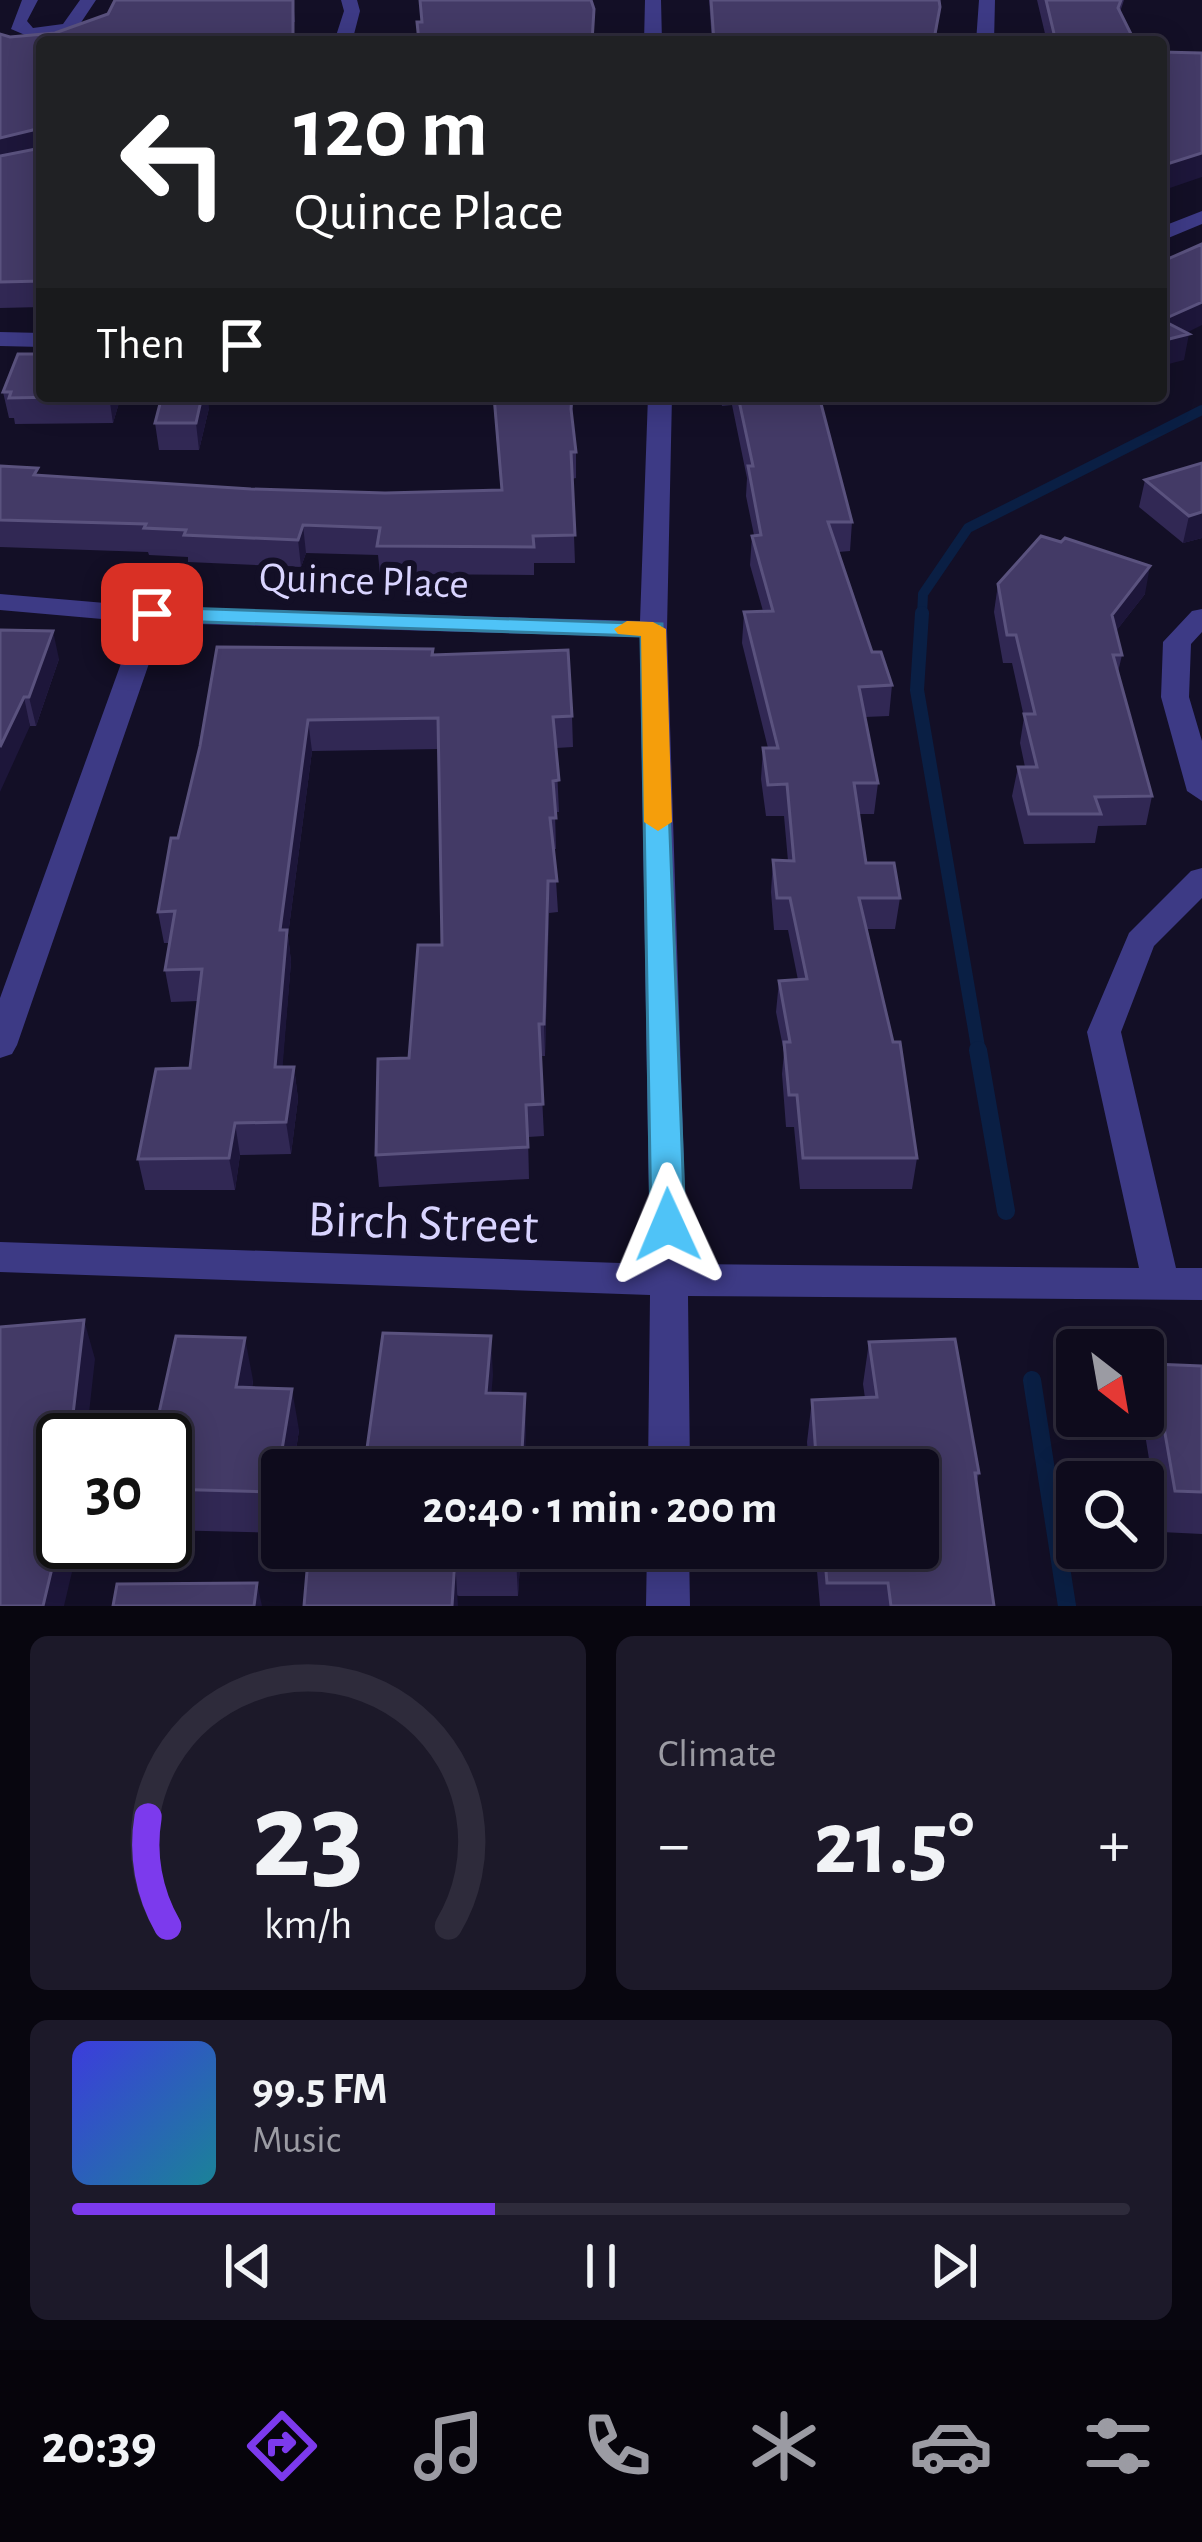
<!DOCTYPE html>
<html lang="en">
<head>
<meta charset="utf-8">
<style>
  body { margin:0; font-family:"Alegreya Sans",sans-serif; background:#1c1929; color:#f1f3f6; height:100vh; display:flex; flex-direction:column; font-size:45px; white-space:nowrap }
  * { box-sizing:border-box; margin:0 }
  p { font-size:39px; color:#9b9ba3 }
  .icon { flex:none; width:66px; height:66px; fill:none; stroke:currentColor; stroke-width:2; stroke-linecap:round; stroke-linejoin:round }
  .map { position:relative; height:1606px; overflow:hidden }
  .panel { display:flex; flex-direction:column; gap:30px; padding:30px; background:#08060f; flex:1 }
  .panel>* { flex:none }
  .top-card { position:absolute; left:36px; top:36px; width:1131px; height:366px; border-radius:12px; box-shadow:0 6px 30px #0003,0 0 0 3px #2e2b3b; background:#202124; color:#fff; overflow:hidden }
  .needle { width:78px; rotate:149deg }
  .buttons { position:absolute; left:1056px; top:1329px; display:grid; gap:24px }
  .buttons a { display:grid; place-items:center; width:108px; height:108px; border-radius:12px; background:#0e0b1c; box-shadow:0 6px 30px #0003,0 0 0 3px #2e2b3b; font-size:60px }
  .speed { position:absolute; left:36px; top:1413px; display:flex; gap:24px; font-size:60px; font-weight:700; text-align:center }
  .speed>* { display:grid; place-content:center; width:156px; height:156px; border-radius:50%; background:#0e0b1c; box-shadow:0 6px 30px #0003,0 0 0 3px #2e2b3b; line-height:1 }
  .speed .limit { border:6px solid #111; border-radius:18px; background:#fff; color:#111 }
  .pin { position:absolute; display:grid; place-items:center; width:102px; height:102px; color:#fff; margin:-51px; border-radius:24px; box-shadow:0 6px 18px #0006 }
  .me { position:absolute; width:132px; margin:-66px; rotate:359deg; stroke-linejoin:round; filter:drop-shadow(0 0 9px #0008) }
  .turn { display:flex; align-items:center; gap:42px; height:252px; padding:0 60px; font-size:54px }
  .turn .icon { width:156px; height:156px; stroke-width:2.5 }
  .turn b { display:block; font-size:84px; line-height:102px }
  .then { display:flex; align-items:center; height:114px; padding:0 60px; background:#0003; gap:24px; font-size:45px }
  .big { font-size:90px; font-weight:600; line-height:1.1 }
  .panel .tile { flex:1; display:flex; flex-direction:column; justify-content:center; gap:18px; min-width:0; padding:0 42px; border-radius:18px; background:#1c1929 }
  .panel .dial { align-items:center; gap:0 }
  .dial svg { height:312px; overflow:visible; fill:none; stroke:#2e2b3b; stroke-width:7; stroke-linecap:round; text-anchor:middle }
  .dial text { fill:#f1f3f6; stroke:none }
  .song { display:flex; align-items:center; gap:36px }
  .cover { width:144px; height:144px; border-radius:18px; background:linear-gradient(135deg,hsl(240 70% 55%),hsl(190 70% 35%)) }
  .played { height:12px; border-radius:6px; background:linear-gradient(90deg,#7c3aed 40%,#2e2b3b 40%) }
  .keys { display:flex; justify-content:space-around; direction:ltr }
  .heat { display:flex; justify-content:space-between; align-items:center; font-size:66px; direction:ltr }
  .panel .tiles { flex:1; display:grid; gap:30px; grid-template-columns:1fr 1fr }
  .tile:last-child { grid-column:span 2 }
  .trip { position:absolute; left:261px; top:1449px; width:678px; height:120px; border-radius:12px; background:#0e0b1c; box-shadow:0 6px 30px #0003,0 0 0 3px #2e2b3b; font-weight:600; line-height:120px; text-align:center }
  .dock { display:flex; height:192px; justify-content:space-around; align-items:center; background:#06040b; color:#9b9ba3 }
  .dock .icon { width:84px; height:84px }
  .dock .selected { color:#7c3aed }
  .dock b { font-size:54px; color:#f1f3f6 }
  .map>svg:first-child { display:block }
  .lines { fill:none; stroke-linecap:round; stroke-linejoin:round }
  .stream-far2 { stroke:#0a1f44; stroke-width:10 }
  .stream-far1 { stroke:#0a1f44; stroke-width:14 }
  .stream { stroke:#0a1f44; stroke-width:18 }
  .minor { fill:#3d3a85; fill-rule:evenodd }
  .wall { fill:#312854 }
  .shaded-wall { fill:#1d163a }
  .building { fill:#433a66; stroke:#5a527e; stroke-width:3 }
  .route { fill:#4fc3f7; stroke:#337fa1; stroke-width:3 }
  .slow { fill:#f59e0b }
  .labels { text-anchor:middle; stroke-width:12; stroke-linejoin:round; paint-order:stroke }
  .street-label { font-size:42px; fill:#d9d4ff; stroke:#130f26 }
  .near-street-label { font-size:51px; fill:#d9d4ff; stroke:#130f26 }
</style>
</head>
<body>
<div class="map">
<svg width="1202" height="1606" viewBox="0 0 1202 1606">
  <rect width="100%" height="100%" fill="#130f26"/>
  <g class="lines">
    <path class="stream-far2" d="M922 616 923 594 968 528 1202 410"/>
    <path class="stream-far1" d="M922 613 917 690 979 1053"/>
    <path class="stream" d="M978 1050 1006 1211
      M1032 1380 1067 1606"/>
    <path class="minor" d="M22 0H38L27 21 33 28 63 24 80 0H96L74 33 32 38 11 29Z
      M341 0H357L360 11 352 42H334L344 11Z
      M645 0H661L662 42H644Z
      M979 0H995L994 42H976Z
      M1202 211V224L1161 241V227Z
      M0 332 42 333V347L0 346Z
      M648 396H672L667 629 687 1264 1139 1268 1087 1032 1129 933 1191 871 1202 868V898L1154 946 1121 1032 1176 1268H1202V1300L688 1296 690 1470H648L650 1295 0 1272V1242L650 1264 640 637 163 623 17 1045 12 1054 0 1058V998L136 622 0 610V594L152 607 640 621Z
      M1202 609V632L1191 644 1189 697 1202 741V801L1187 791 1161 697 1163 642 1192 611Z
      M647 1548H689L690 1606H646Z"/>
  </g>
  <path class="wall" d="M293 0 295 22 42 42V307L0 308V34L10 37 55 33Z
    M709 0H939L940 7 936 39 938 42H712Z
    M1037 0H1124L1120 12 1135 42H1047Z
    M3 392 42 396H121L113 423 15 424 14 418H9Z
    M493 396H573L572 419 576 452V478L572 479 575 563H534V575L380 574 378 555 306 553 301 567 188 562V557L149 555 148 552 0 547V466L40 476 251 489 385 493 501 490Z
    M721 396H819L852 522 850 551 838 552 872 652 892 685 889 716 865 717 878 783 874 814H859L866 863 900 898 895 929H866L917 1158 912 1189H800L794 1127H786L782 1074 784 1052 776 1012 779 981 798 980 788 930H774L771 892 773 860 788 861 784 816H766L761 779 763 748H768L742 643 744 612 763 611 750 565 752 536 754 535 746 496 747 478 732 405 722 406Z
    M953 396H1003L963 405Z
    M209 408 199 450H159L155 423Z
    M1202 463V538L1183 543 1139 507 1145 480Z
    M998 584 1145 594 1116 631 1122 655 1118 672 1152 796 1146 825 1098 826 1095 843 1024 844 1012 796 1018 767H1025L1020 743 1024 717 1012 663H1003L994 612Z
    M0 630 59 659 36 726H30Z
    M433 655 572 716 573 747 556 748 559 812H555L556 849H554L558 912 549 913 545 1056H540L544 1136 528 1137 529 1179 379 1187 376 1155 409 1058 442 945 439 749 312 751 288 935 291 962 282 1067H294L298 1099 291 1154 240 1155 235 1190H145L138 1159 190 1068 198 1001 171 1002 165 970 169 943H164L158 912 200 746Z
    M869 1342 979 1473 976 1485 994 1606H820L815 1548H918V1470H809L807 1442 812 1400 865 1398 863 1384Z
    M1153 1364 1202 1366V1534L1161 1532 1142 1416 1143 1399Z
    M253 1380 252 1388 299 1430 293 1470H282V1533L165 1530V1440Z
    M309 1548H521L518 1596H459Z"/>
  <path class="shaded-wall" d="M37 129 41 153 0 163V138Z
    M1202 153V177L1161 191V166Z
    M1202 302V325L1176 338 1189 334 1184 360 1161 366 1162 320Z
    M109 396H121L113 423Z
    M202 396H208L209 408 199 450 196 423Z
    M964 396H1003L963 405Z
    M1202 512V538L1183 543 1189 516Z
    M303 525 306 553 301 567 298 540Z
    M1150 566 1145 594 1106 644 1112 615Z
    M53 631 59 659 36 726 29 697Z
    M24 697 30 726 0 792V747Z
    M308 720 312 751 288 935 291 962 280 1099 275 1067 280 930Z
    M548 881 549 913 545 1056 544 1024Z
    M294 1067 298 1099 291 1154 286 1122Z
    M235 1123 240 1155 235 1190 229 1158Z
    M84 1320 95 1359 86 1440H70Z
    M491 1336 493 1375 488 1432 486 1393Z
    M245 1338 253 1380 244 1429 236 1387Z
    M292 1389 299 1430 293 1470H282V1530L275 1492Z
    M525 1394 526 1433 525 1470H521Z
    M63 1522V1542H79L64 1606H43Z
    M517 1548H521L518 1596 516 1558Z
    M455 1559 458 1606H452Z
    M257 1583 262 1606H254Z"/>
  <path class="building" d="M115 0H293V42H42V133L37 129 0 138V34L10 37 55 33 108 14Z
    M420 0H591L594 9 592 42H419L417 22H422Z
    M711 0H939L940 7 935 34 937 42H714Z
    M1046 0H1121L1118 8 1135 42H1056Z
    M1161 52 1202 53V153L1161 166Z
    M42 136V281L0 282V156L41 148Z
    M1202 244V302L1162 320 1189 334 1161 341V262Z
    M18 354H42V396H109L9 398 11 392H3Z
    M162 396H202L196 423H155Z
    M494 396H572L571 409 576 452H571L575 535 533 536 534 547 377 546 380 528 303 525 298 540 184 535 186 530 144 528 146 524 0 520V466L38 468 34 475 251 489 385 493 502 490Z
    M738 396H819L852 522H828L872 652H881L892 685 859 687 878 783H854L866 863H894L900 898H859L893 1042H900L917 1158H803L797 1095H789L784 1042H790L779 981 807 979 790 898H777L773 860 794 861 787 784 768 785 763 748H778L744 612 773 611 752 536 761 535 748 466H753Z
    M1202 463V512L1189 516 1145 480Z
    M1041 536 1061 542 1065 538 1150 566 1112 615 1122 655H1113L1152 796 1095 797 1101 814H1029L1018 767H1037L1024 714H1035L1016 635H1007L998 584Z
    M0 630 53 631 29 697H24L0 747Z
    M217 647 433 649 432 655 568 650 572 716 553 717 559 780 553 781 556 818H550L557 881H548L544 1024H539L543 1104 526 1105 528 1147 376 1155 378 1059 409 1058 418 945H442L438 718 308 720 280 930H287L275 1067H294L286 1122 235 1123 229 1158 138 1159 156 1069 190 1068 202 969 165 970 175 911 158 912 171 838H178L200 746Z
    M84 1320 70 1440H63V1522L43 1606H0V1327Z
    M383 1333 491 1336 486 1393 525 1394 521 1470H364Z
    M176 1336 245 1338 236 1387 292 1389 275 1492 165 1489V1440H153Z
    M955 1339 979 1473H975L994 1606H891L888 1583H827L824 1548H918V1470H817L812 1400 877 1397 869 1342Z
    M1153 1364 1202 1366V1492L1175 1491Z
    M309 1548H517L516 1558 455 1559 452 1606H304Z
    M257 1583 254 1606H113L117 1584Z"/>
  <path class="route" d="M152 607 662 624 685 1225 680 1235 668 1239 656 1235 651 1225 641 636 143 620V609Z"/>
  <path class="slow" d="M627 621 653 622 666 629 672 822 658 831 644 822 641 636 618 634 614 629Z"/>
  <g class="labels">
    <g class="street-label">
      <text transform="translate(364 579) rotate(2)" y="15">Quince Place</text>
    </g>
    <g class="near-street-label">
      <text transform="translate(423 1221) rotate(2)" y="18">Birch Street</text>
    </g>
  </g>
</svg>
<div class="buttons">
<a><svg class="needle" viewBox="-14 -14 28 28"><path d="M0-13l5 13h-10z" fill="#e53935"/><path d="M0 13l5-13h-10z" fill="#9b9ba3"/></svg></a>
<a><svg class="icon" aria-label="search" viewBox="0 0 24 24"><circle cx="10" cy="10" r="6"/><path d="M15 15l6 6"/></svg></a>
</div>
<div class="speed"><div class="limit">30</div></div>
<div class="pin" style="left:152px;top:614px;background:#d93025"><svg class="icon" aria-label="arrive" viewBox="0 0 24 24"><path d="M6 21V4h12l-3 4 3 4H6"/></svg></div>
<svg class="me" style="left:668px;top:1225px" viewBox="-20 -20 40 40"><path d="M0-17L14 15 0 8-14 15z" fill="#4fc3f7" stroke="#fff" stroke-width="4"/></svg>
<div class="trip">20:40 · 1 min · 200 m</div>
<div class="top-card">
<div class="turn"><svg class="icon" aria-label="left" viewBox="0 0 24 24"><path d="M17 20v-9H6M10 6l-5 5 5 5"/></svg><div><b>120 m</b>Quince Place</div></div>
<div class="then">Then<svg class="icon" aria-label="arrive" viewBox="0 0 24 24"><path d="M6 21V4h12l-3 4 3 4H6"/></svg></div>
</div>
</div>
<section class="panel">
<div class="tiles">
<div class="tile dial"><svg viewBox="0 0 100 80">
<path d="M14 69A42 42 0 1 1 86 69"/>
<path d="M14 69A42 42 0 0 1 9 41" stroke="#7c3aed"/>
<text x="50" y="56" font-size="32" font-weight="700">23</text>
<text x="50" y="72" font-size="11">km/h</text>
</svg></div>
<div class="tile"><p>Climate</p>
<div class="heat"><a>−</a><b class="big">21.5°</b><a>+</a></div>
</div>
<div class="tile">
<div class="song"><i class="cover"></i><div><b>99.5 FM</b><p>Music</p></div></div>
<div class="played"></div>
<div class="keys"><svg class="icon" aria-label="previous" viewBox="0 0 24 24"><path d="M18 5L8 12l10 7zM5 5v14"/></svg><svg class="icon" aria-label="pause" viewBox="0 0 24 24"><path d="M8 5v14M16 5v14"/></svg><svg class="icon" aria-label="next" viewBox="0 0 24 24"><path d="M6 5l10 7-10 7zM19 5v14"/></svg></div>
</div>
</div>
</section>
<nav class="dock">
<b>20:39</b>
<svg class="icon selected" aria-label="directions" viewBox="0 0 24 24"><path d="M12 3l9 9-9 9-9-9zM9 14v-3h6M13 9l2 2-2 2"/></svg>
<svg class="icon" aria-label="music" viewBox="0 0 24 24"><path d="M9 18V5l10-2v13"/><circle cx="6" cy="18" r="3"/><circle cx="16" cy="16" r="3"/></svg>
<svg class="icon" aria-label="phone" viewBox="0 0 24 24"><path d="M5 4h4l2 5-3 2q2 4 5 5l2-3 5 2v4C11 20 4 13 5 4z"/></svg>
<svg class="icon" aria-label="climate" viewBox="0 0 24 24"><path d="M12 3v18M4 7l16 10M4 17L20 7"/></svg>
<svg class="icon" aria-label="car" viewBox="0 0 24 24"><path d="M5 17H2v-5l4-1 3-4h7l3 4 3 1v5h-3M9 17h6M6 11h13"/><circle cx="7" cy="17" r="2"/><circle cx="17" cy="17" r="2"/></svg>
<svg class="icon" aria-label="filters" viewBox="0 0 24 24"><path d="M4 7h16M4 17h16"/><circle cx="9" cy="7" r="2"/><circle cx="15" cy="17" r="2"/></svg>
</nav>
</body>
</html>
